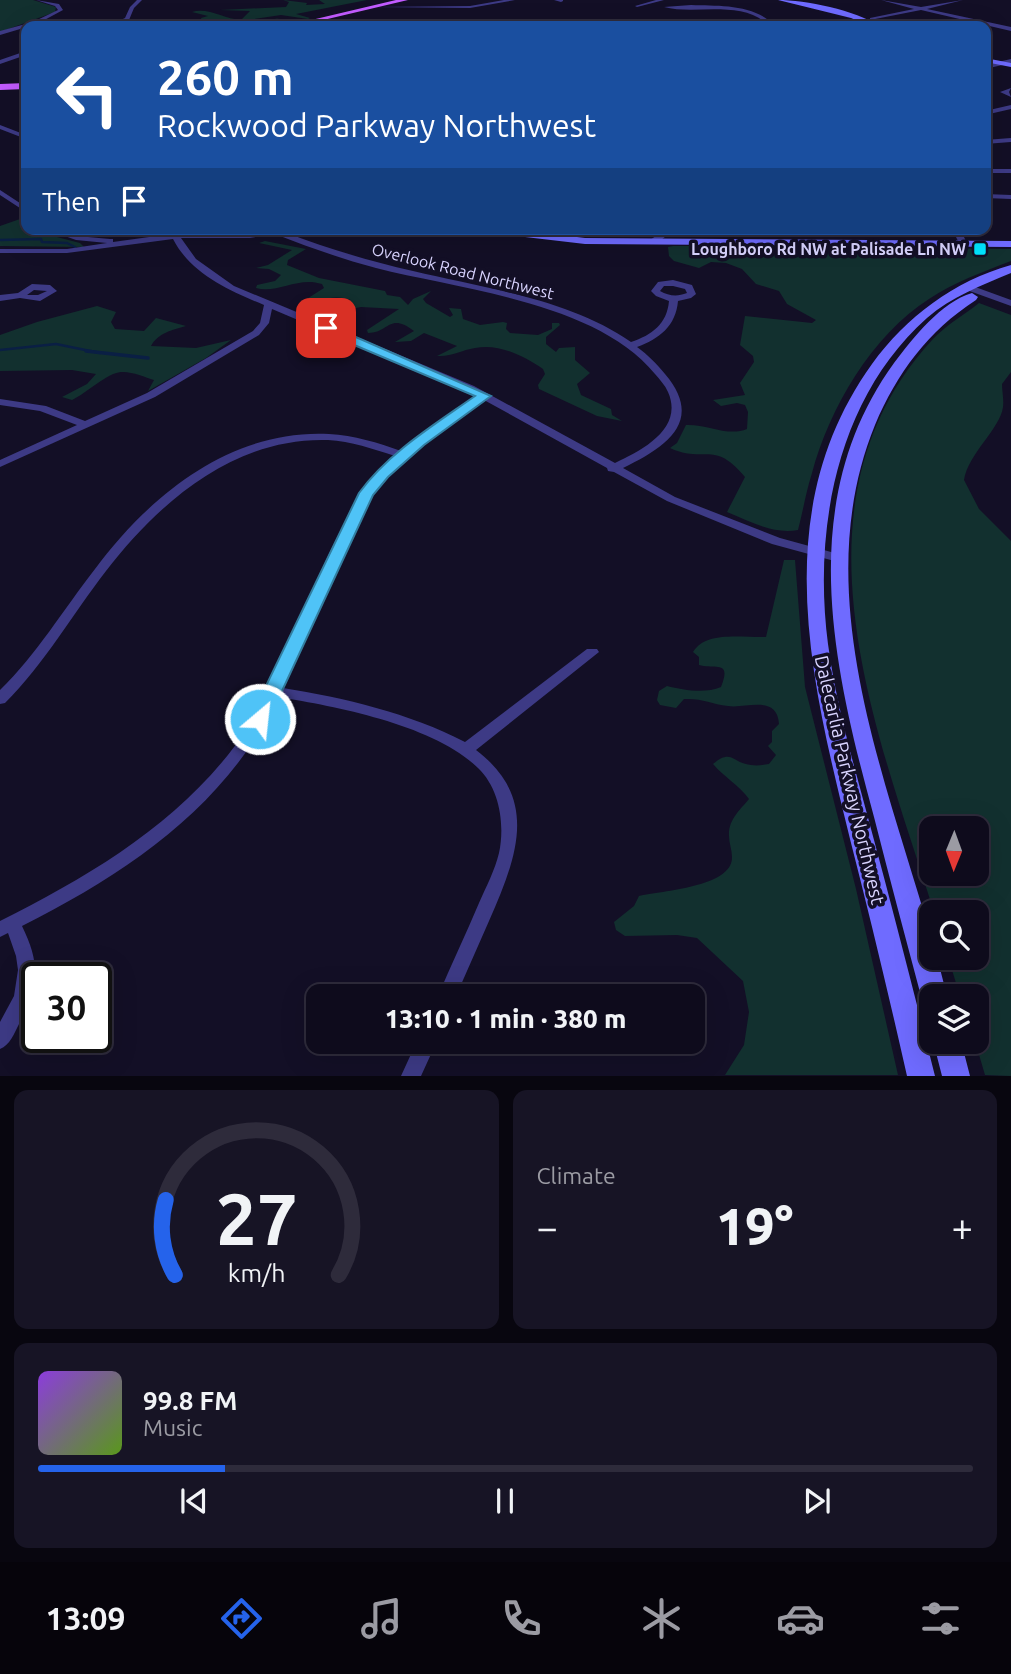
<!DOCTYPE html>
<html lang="en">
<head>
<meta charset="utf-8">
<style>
  body { margin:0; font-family:Ubuntu,sans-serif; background:#171425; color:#f1f3f6; height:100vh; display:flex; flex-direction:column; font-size:26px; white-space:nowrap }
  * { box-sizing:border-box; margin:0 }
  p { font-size:23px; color:#9b9ba3 }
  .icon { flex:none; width:38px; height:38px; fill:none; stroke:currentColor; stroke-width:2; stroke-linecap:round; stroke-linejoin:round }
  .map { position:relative; height:1076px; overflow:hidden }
  .panel { display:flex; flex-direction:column; gap:14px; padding:14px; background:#08060f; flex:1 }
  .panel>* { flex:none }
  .top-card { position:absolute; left:21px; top:21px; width:970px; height:214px; border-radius:14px; box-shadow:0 7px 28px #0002,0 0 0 2px #2e2b3b; background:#1a4fa0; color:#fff; overflow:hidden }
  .needle { width:46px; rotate:181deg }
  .fabs { position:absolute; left:919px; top:816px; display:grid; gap:14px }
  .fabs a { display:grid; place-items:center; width:70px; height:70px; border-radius:14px; background:#0e0b1c; box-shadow:0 7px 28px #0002,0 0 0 2px #2e2b3b; font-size:35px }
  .speed { position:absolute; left:21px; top:962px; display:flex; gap:14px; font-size:35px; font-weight:700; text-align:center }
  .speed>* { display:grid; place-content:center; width:91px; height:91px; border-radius:50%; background:#0e0b1c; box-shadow:0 7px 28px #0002,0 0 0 2px #2e2b3b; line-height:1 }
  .speed .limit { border:4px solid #111; border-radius:10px; background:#fff; color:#111 }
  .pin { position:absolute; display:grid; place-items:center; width:60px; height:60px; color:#fff; margin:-30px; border-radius:14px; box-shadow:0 4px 10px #0006 }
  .me { position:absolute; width:77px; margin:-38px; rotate:28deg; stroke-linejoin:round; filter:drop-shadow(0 0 5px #0008) }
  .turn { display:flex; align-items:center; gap:24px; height:147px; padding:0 21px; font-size:32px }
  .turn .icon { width:91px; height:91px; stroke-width:2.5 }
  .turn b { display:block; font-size:49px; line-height:60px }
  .then { display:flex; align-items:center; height:66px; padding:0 21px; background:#0003; gap:14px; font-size:26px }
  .big { font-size:52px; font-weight:800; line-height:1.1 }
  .panel .tile { flex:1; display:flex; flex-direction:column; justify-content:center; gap:10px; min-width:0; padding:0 24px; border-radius:14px; background:#171425 }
  .panel .dial { align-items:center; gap:0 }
  .dial svg { height:182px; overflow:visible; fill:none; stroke:#2e2b3b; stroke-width:7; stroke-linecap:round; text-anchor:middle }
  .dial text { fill:#f1f3f6; stroke:none }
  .song { display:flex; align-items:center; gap:21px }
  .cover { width:84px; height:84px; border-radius:10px; background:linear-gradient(135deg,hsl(270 70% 55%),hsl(90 70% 35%)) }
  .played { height:7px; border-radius:4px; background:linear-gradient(90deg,#2563eb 20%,#2e2b3b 20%) }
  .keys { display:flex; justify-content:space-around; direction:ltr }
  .heat { display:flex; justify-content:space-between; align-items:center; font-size:38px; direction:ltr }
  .panel .tiles { flex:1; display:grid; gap:14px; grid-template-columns:1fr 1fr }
  .tile:last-child { grid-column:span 2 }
  .trip { position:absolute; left:306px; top:984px; width:399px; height:70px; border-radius:14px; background:#0e0b1c; box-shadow:0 7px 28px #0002,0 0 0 2px #2e2b3b; font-weight:800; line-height:70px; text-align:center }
  .menu { display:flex; height:112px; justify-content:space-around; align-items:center; background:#06040b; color:#9b9ba3 }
  .menu .icon { width:49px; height:49px }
  .menu .on { color:#2563eb }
  .menu b { font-size:32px; color:#f1f3f6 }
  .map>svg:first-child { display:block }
  .green { fill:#12302f; fill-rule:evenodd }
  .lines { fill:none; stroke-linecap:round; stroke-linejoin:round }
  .stream-far1 { stroke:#0a1f44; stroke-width:2.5 }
  .stream { stroke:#0a1f44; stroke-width:3.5 }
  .street { fill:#3d3a85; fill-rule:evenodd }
  .secondary { fill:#6f6bff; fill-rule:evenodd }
  .primary { fill:#c25bff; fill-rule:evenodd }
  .route { fill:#4fc3f7; stroke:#337fa1; stroke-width:2 }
  .poi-dot { fill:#00e5ff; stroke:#130f26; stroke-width:2.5 }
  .labels { text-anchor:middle; stroke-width:7; stroke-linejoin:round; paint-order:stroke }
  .far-poi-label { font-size:16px; font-weight:bold; fill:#d9d4ff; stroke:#130f26; text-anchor:end }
  .far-street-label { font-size:16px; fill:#d9d4ff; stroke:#130f26 }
  .street-label { font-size:19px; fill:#d9d4ff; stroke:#130f26 }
</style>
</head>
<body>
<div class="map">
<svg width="1011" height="1076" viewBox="0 0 1011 1076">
  <rect width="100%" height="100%" fill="#130f26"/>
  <path class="green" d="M0 0H33L56 7 55 12 0 32Z
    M283 0 307 3 306 5 325 4 319 0H367L296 14 310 18 308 19 281 15 248 20 259 22 280 18 264 23 275 26H238L243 23 216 20 206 26H181L202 22 201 18 208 16 192 12C208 7 224 19 241 20L250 11 220 10 286 7 289 2Z
    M20 219 26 224V229L80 243 84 247 0 246V226Z
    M265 241 306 249 288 260 287 265 319 278 385 291 387 295 400 297 408 305 413 299 431 291 423 299 426 303 450 317 453 315 449 308 461 309 463 319 480 325 503 322 507 323 506 329 510 333 538 335 552 329V323H559L560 325 546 337V344L556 352 559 348 575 347V360L590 373 577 384 581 395 611 409 612 415 622 421 597 416 539 389 538 385 545 374 543 369C524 356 499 343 475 348 461 350 452 357 437 356L457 346 424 333 411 341 395 342 414 331C389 312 389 333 368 333L367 330 399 309 361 307 336 312 351 300C331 293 319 302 301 307L305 300 324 288 322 284C298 276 277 294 256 288L257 285 275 281 281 275 269 269 256 268 268 265 292 250 259 243Z
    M739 246 1011 249V261C983 272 954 282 929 299 872 335 829 409 812 473 806 492 803 511 798 530 774 535 749 521 727 512L745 477C714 439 704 464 670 448L677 443 686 425C707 424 728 437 747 429L748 412 745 405 737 403 721 406 713 400 745 395 740 383 754 362 753 356 740 345 745 316 812 323 816 320 787 304 779 291 756 284 742 269 726 263 711 262 699 268 674 261 669 256 668 247 673 246Z
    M979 303 1011 315V372L1002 384C1002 391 1004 400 1003 407 1000 429 968 454 964 480L979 509 1011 541V1076L985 1075 975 1041 976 996H960L948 957H976V912H934C877 730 781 503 933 339 946 325 964 315 979 303ZM931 828H976V873H931Z
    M97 306 116 312 111 322 115 329 144 331 156 318 186 326C172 330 158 333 151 346L196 348 231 340 206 358 148 391 154 380C145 377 131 371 121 372 107 373 87 393 72 400L62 397 87 384 96 374 72 370 0 371V335L37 322Z
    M784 560H795L805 687 856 889 898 1075H725L744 1045 749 1012 743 981 697 938 677 935 625 936 616 930 614 922 634 906 639 896C662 891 733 887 732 857 732 850 729 843 729 836 728 820 740 810 749 799 739 785 724 777 713 764 732 748 732 763 751 765 757 766 763 765 769 764L776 755 768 746 772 742V731L779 724C777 694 745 709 728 706 711 704 702 698 684 699L676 708 660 705 657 700 659 691 667 686C683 690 705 694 721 687 732 659 715 670 699 665V657L693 652C706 630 744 638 766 637Z"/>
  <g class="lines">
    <path class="stream-far1" d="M0 240 41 239 42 242 67 243 75 247
      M0 350 56 344 100 353"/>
    <path class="stream" d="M86 351 148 358"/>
    <path class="street" d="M36 0 59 4 63 10 37 24 0 35V31L33 22 58 10 55 6Z
      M137 0H142L134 8 129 20 114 26H108L125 18 130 7Z
      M504 0H515L470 8 373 7 470 6Z
      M554 0H563V1L561 2Z
      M656 0H664L637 7 635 6Z
      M881 0 921 7 963 0 927 9 1011 27V31L921 10 870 20V18L914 9Z
      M691 5C718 6 751 4 772 23L889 25 298 24 766 23C739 0 693 15 664 7Z
      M26 51V55L0 64V60Z
      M1011 59V63L985 69V65Z
      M1011 88 1009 92 1011 97 1000 92Z
      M1011 105V109L985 115V111Z
      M0 125 26 135V139L0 129Z
      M1011 138V142L985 144V140Z
      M985 169H1011V173H985Z
      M0 190 26 207V212L0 195Z
      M985 194 1011 195V199L985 198Z
      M45 229H58L77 236 110 239H113V242L171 234 168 229H176L178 234H250L272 229H290L284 232C326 248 369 261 413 271 484 288 570 299 631 342 652 335 667 324 669 301L656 296 651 291 658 282 673 280 692 285 696 294 691 298 678 301C676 326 659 339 637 347 648 355 656 363 665 374 705 421 666 447 623 468L675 497 780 538 842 555 844 558 838 562 772 544 667 501 614 472 608 471 607 468 484 400 451 422 416 449 385 479 372 496 361 512 283 688C345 698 409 713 465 742L587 649H597L599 652 476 750C541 799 516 859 489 921 478 946 467 971 456 996H438C451 965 466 934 479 903 486 887 495 870 499 853 505 825 500 789 478 768 434 725 338 707 279 697 225 807 129 872 22 926 41 965 39 986 19 1024 14 1034 10 1045 0 1049V1022L14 996 18 970 16 956 8 933 0 937V921C96 873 189 817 249 726 267 698 279 665 293 635 322 572 344 504 395 456 373 449 351 441 328 440 235 437 160 501 106 571 72 615 45 663 5 703L0 704V690C37 654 63 610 95 569 150 495 231 429 329 434 354 435 378 443 401 451L426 430 477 396 272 309 269 323 259 335 155 397 0 467V460L77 425 40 411 0 405V399L46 406 85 421 147 393 253 331 260 323 264 305C230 291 191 274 173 239L67 253H0V249H67L107 243 76 240ZM275 234C308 247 342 259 376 268 462 290 596 302 655 374 660 380 665 385 668 392 684 428 643 450 615 463L474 386 234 286 196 259 181 238H250ZM664 286H673L685 289 687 293C677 297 669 296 660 291Z
      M666 229H675L656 244H650V240Z
      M952 229H960L967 243 966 245H960Z
      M32 284 50 285 57 291 40 301 20 298 0 301V295L18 293ZM34 290 47 291 38 295H27Z
      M967 284 1011 300V306L964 289 963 287Z
      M417 1041H437L421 1076H401Z"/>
    <path class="secondary" d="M778 0C805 0 856 10 879 26H870L851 18Z
      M985 58 1011 63V67L985 62Z
      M477 229H513L585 238 1011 241V247L585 244 482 232Z
      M1011 265V273C982 285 951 297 927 318 837 398 813 529 828 644 837 711 857 775 874 840 895 918 915 997 935 1076H907C889 996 870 917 850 839 811 680 767 510 872 364 906 317 954 281 1011 265Z
      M972 293 978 297 976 300C928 331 897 373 875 425 807 592 885 775 931 937V957H937L947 996H931V1007L925 1004 921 996C905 936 889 876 874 817 833 666 794 501 894 363 913 338 941 302 972 293Z
      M933 1041H961L970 1076H942Z"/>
    <path class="primary" d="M396 0H408L298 26H286Z
      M26 83V89L0 90V84Z"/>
  </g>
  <path class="route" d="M326 324 491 396 424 445 388 477 373 495 269 719 266 724H253L250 719 359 493C389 452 434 425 475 396L321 331V326Z"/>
  <rect class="poi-dot" x="973" y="242" width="14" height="14" rx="3.5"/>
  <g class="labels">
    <g class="far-poi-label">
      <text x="966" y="255">Loughboro Rd NW at Palisade Ln NW</text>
    </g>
    <g class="far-street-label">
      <text transform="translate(463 271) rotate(14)" y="6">Overlook Road Northwest</text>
    </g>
    <g class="street-label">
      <text transform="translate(850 780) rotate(77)" y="7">Dalecarlia Parkway Northwest</text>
    </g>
  </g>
</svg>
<div class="fabs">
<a><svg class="needle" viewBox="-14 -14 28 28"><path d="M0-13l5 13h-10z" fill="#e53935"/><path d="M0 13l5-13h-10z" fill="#9b9ba3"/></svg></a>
<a><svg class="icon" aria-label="search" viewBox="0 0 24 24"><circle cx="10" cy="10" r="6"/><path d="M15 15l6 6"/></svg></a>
<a><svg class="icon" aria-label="layers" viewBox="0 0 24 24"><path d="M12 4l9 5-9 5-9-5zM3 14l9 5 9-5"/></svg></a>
</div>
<div class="speed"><div class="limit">30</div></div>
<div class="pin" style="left:326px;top:328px;background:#d93025"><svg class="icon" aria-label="arrive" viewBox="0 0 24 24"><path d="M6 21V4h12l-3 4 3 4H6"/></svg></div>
<svg class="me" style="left:260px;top:719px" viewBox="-20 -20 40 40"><circle r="17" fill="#4fc3f7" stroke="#fff" stroke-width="3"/><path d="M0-11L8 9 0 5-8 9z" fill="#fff"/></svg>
<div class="trip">13:10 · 1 min · 380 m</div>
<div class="top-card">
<div class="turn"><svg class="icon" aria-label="left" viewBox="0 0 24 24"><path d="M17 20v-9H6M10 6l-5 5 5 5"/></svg><div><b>260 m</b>Rockwood Parkway Northwest</div></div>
<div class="then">Then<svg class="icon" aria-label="arrive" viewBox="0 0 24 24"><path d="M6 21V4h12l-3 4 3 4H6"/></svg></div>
</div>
</div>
<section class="panel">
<div class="tiles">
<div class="tile dial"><svg viewBox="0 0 100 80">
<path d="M14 69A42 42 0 1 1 86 69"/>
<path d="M14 69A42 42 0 0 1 10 36" stroke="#2563eb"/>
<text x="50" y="56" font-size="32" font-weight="700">27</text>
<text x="50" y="72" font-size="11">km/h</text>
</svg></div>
<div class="tile"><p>Climate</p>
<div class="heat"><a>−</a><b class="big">19°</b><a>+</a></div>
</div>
<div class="tile">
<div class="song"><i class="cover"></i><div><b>99.8 FM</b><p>Music</p></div></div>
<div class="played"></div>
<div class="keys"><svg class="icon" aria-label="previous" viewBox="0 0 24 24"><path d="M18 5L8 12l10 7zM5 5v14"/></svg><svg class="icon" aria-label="pause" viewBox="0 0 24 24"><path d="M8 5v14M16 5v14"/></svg><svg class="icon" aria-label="next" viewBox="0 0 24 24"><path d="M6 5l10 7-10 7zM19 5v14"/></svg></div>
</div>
</div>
</section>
<nav class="menu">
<b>13:09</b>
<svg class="icon on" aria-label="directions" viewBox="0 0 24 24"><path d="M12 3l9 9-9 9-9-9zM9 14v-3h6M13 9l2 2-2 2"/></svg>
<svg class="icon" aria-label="music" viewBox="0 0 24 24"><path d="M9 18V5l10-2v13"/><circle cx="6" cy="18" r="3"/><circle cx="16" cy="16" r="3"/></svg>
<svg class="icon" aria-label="phone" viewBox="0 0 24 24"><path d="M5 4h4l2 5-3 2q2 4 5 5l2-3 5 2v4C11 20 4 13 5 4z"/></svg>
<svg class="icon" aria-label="climate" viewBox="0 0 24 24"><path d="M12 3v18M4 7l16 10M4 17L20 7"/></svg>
<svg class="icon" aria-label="car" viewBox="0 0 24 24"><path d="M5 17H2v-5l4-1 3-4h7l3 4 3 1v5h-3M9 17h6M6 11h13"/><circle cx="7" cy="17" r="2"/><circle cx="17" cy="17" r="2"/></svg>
<svg class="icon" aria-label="filters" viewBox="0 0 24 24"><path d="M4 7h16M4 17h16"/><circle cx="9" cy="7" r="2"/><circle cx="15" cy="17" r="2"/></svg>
</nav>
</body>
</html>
